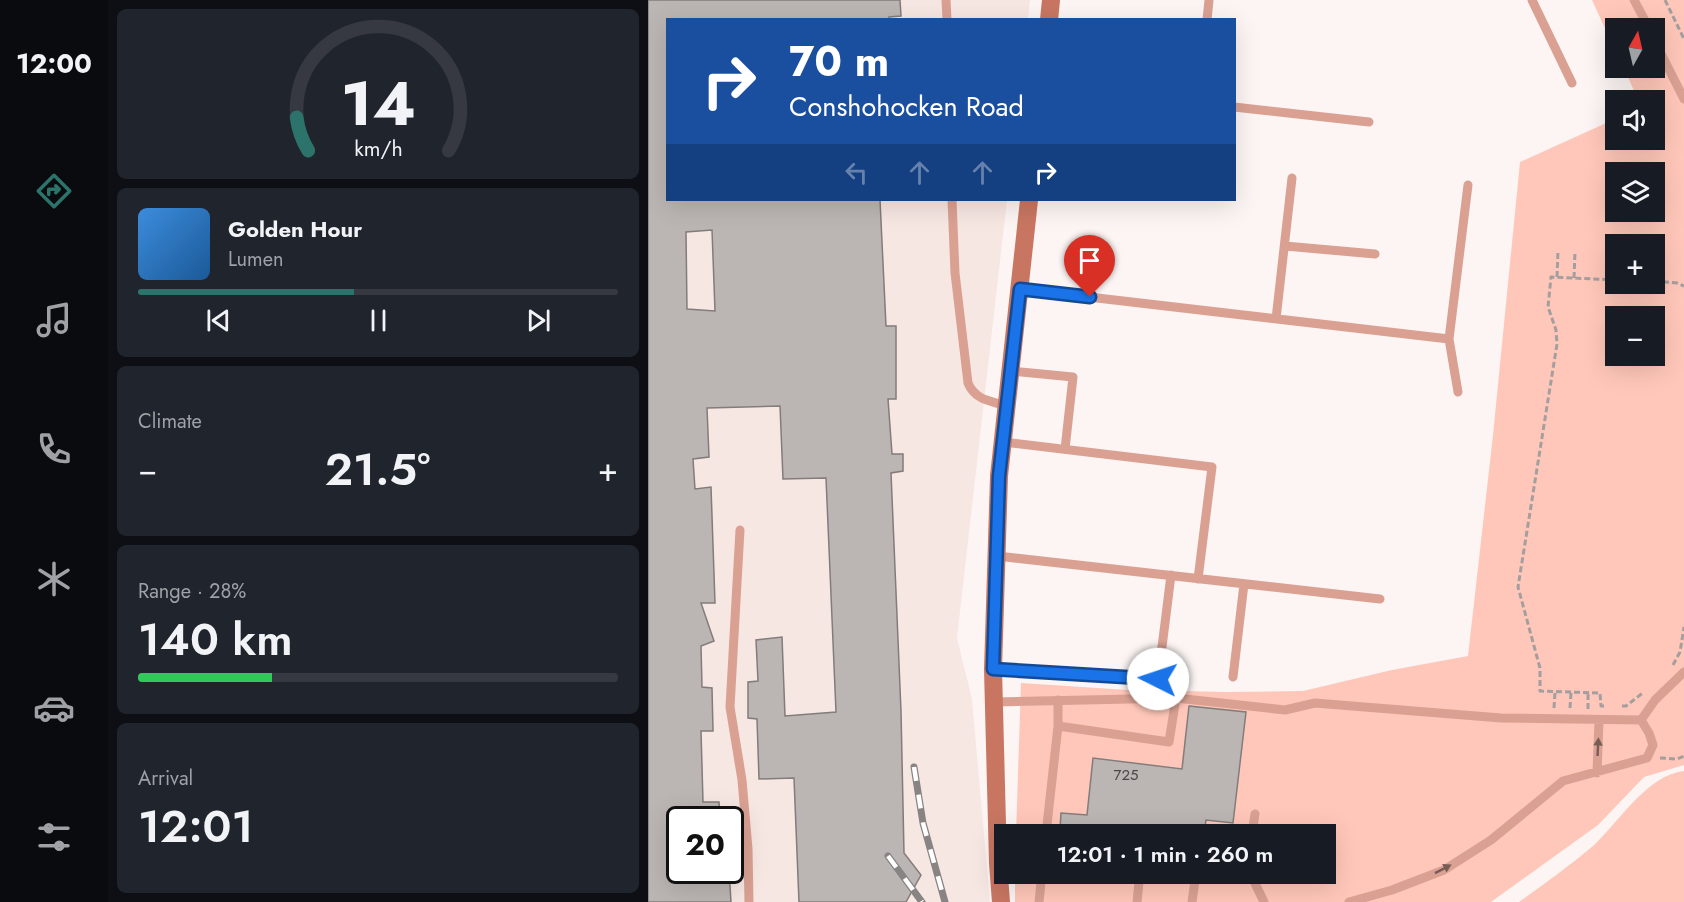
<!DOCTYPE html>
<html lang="en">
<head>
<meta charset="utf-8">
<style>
  body { margin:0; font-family:Jost,sans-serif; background:#20242c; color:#f1f3f6; height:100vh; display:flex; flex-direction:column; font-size:22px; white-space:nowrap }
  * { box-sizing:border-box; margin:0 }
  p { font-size:20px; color:#9ea1a6 }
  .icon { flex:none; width:33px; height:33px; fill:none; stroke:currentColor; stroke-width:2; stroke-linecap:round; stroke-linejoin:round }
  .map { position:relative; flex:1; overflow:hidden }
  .details { display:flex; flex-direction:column; gap:9px; padding:9px; background:#0d0f14; width:540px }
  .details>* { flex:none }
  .guide { position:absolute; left:18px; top:18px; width:570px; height:183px; border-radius:0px; box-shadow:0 6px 24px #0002; background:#1a4fa0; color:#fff; overflow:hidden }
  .needle { width:39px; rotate:8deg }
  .buttons { position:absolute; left:957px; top:18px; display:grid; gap:12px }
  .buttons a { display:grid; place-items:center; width:60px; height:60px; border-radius:0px; background:#171b24; box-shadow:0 6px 24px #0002; font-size:30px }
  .speed { position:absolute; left:18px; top:806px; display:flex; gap:12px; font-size:30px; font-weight:700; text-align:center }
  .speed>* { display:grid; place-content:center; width:78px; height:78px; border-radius:50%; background:#171b24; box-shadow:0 6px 24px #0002; line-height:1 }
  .speed .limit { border:3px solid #111; border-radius:9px; background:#fff; color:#111 }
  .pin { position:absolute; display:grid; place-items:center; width:51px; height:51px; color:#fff; margin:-62px -26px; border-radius:50% 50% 50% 0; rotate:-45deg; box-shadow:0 0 6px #0007 }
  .pin .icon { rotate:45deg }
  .me { position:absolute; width:66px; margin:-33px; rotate:274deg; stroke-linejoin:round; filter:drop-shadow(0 0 4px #0008) }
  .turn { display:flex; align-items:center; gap:21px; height:126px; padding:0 24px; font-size:27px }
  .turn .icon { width:78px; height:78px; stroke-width:2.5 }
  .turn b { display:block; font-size:42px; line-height:51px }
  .lanes { display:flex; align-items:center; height:57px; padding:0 24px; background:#0003; justify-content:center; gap:30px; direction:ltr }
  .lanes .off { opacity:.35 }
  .big { font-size:45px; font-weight:600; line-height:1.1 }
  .details .tile { flex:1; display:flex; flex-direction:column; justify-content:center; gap:9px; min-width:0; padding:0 21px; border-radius:9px; background:#20242c }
  .details .dial { align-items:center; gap:0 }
  .dial svg { height:156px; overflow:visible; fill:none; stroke:#363941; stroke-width:7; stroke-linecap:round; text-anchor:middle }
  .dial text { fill:#f1f3f6; stroke:none }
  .song { display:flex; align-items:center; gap:18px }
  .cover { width:72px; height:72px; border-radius:9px; background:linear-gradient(135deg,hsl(210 70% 55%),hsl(210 70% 35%)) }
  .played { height:6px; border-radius:3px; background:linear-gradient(90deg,#2c736b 45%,#363941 45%) }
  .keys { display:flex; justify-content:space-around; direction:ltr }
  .heat { display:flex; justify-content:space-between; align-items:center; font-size:33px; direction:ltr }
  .charge { height:9px; border-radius:4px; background:linear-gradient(90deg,#34c759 28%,#363941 0) }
  .trip { position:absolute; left:346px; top:824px; width:342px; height:60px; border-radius:0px; background:#171b24; box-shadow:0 6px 24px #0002; font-weight:600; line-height:60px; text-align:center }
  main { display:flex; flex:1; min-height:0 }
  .menu { display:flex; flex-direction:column; width:108px; justify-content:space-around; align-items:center; background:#090b0e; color:#9ea1a6 }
  .menu .icon { width:42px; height:42px }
  .menu .on { color:#2c736b }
  .menu b { font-size:27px; color:#f1f3f6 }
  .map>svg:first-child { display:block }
  .built { fill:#f7e7e3; fill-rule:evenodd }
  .green { fill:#ffc7b9; fill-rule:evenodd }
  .building { fill:#bbb5b3; stroke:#827c7b; stroke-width:1.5; fill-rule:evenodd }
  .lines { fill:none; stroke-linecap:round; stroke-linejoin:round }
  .path { stroke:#a49e9e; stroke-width:3; stroke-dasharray:6 3; stroke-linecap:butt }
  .lane { stroke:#daa193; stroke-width:9 }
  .secondary { stroke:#c87662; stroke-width:18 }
  .rail-casing { stroke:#888483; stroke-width:7 }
  .rail { stroke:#fff; stroke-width:4.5; stroke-dasharray:14; stroke-linecap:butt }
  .oneway { fill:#785c56 }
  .route-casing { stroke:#114b97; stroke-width:15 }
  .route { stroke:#1a73e8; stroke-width:10 }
  .labels { text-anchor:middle; stroke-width:4.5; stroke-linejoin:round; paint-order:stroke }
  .number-label { font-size:15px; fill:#4c4848 }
</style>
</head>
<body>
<main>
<nav class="menu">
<b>12:00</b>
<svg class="icon on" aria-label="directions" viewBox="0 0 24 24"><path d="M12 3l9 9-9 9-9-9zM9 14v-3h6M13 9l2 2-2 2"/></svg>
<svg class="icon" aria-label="music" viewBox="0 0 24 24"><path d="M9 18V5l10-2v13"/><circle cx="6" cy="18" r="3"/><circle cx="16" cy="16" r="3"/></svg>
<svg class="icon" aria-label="phone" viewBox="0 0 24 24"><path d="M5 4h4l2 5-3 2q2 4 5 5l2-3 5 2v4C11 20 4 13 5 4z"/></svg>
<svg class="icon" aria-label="climate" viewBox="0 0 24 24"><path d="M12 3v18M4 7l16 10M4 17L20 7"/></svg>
<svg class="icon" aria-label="car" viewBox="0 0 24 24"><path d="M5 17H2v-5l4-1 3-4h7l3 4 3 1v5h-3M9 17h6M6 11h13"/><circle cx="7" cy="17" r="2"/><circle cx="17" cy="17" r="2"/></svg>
<svg class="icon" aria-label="filters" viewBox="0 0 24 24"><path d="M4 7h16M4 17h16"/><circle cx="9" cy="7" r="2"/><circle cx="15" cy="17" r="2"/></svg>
</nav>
<section class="details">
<div class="tile dial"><svg viewBox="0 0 100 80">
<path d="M14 69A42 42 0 1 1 86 69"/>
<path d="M14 69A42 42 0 0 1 8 52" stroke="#2c736b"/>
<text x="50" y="56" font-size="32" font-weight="700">14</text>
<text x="50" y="72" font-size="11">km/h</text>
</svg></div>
<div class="tile">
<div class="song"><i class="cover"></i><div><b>Golden Hour</b><p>Lumen</p></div></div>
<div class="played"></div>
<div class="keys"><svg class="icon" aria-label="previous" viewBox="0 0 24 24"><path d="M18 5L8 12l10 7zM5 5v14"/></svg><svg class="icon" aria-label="pause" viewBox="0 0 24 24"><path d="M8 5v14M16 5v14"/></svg><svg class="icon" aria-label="next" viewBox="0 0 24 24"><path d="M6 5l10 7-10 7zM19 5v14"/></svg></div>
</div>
<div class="tile"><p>Climate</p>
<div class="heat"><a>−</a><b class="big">21.5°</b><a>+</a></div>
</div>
<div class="tile"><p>Range · 28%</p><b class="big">140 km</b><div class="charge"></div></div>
<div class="tile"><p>Arrival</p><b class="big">12:01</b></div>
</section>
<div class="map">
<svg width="1036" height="902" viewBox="0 0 1036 902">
  <rect width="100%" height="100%" fill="#fcf5f4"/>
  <path class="built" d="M0 0H382L380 19 20 20V200H359L309 638 324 699 342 902H0ZM32 819H82V870H32Z"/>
  <path class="green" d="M944 0H1036V765L996 777 950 825 843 902H367V873H678V834H368L373 683 480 690 580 692 655 691 744 670 820 656 845 435 872 162 967 119 968 140H1006V100H990L976 68H1006V28H968L967 50ZM968 172H1006V212H968ZM968 244H1006V284H968ZM968 316H1006V356H968Z
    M1036 771V902H871C896 884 921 866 945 846 971 822 999 775 1036 771Z"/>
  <path class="building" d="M0 0H252L253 16 241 17V20H20V200H232L238 326H248V399H240L244 454H255V471L243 473 253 711 256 853 273 875 258 902H151L146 778 111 779 109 719 100 718V682L110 681 108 640 134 637 137 716 188 712 178 478 135 479 132 406 59 408 61 457 45 459 47 489 63 487 67 603H53L66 641 53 646 54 687 64 688 65 731H53L55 802H71L72 817 32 819V870H81L83 902H0ZM64 230 67 311 39 309 38 232Z
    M541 706 598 712 585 823 558 820 556 834H457L412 829 413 813 439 815 445 758 534 769Z"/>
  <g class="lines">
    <path class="path" d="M1017 0 1036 39
      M909 277 910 251
      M926 278 927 252
      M1006 281 1029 283 1036 286
      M1025 665 1032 652 1036 627
      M956 706H953L952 693 892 691V668L870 587 909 344 908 330 900 307 903 277 968 280
      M974 706H978L996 692
      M906 708 907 692
      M922 708 923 692
      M940 709V693
      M1012 758 1029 759 1036 756"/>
    <path class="lane" d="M298 0 299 20
      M884 0 924 83
      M986 0 1001 28
      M559 20 561 0
      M1006 40 1036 99
      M586 107 721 122
      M304 200 307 273 320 383C327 400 342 401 359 406
      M637 246 727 254
      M372 289 801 339 820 185
      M628 319 644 178
      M801 339 810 392
      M363 371 425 377 417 449
      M355 442 564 467 550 579
      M92 530 82 707 94 780 100 849 101 902
      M349 556 732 599
      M345 669 510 679 523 575
      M585 677 596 584
      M410 700V726L521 742 528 698
      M346 702 528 698 637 710 667 703 853 718 993 720 1001 733 1005 745 999 758 915 781 843 840 796 870 744 890 701 902
      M993 720 1007 700 1036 672
      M949 773 951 721
      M398 834 410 726
      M604 834 607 814
      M602 873 616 902
      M391 902 394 873
      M489 902 492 873
      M544 902 548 873"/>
    <path class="secondary" d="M401 20 403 0
      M353 902 350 863 345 669 351 476 381 200"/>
    <defs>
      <path id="rail" d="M266 767 275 823 297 902
        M240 856 274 902"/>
    </defs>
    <use href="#rail" class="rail-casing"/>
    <use href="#rail" class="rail"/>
  </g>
  <defs><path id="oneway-solid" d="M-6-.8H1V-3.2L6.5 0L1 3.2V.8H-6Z" transform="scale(1.5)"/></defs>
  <g class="oneway">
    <use href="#oneway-solid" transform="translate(950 747) rotate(-87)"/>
    <use href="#oneway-solid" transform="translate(795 869) rotate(-27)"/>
  </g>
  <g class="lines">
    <defs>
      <path id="route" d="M442 297 372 289 351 476 345 669 510 679"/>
    </defs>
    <use href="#route" class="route-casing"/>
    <use href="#route" class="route"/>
  </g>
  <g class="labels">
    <g class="number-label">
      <text x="478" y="780">725</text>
    </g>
  </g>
</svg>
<div class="buttons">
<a><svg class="needle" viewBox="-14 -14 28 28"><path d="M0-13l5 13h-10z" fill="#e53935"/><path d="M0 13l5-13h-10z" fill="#9ea1a6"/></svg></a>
<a><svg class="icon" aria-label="sound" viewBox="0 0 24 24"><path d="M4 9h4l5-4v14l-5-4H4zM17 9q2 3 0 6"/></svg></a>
<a><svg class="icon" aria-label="layers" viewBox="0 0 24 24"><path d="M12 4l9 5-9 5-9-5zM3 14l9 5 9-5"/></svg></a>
<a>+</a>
<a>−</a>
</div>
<div class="speed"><div class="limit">20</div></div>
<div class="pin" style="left:442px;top:297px;background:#d93025"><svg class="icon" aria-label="arrive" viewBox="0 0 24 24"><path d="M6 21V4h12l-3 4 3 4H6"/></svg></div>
<svg class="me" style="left:510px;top:679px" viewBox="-20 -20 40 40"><circle r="19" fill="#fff"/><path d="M0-13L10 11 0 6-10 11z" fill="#1a73e8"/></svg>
<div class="trip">12:01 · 1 min · 260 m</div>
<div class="guide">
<div class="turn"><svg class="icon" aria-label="right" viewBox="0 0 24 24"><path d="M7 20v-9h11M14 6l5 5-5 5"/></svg><div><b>70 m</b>Conshohocken Road</div></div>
<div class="lanes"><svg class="icon off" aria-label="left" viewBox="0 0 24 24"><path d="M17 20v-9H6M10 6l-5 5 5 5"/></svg><svg class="icon off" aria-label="ahead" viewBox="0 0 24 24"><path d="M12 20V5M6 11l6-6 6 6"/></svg><svg class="icon off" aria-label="ahead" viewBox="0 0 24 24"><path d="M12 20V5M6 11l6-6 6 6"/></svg><svg class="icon" aria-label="right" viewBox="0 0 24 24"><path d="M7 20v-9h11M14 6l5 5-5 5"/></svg></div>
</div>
</div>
</main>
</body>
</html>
